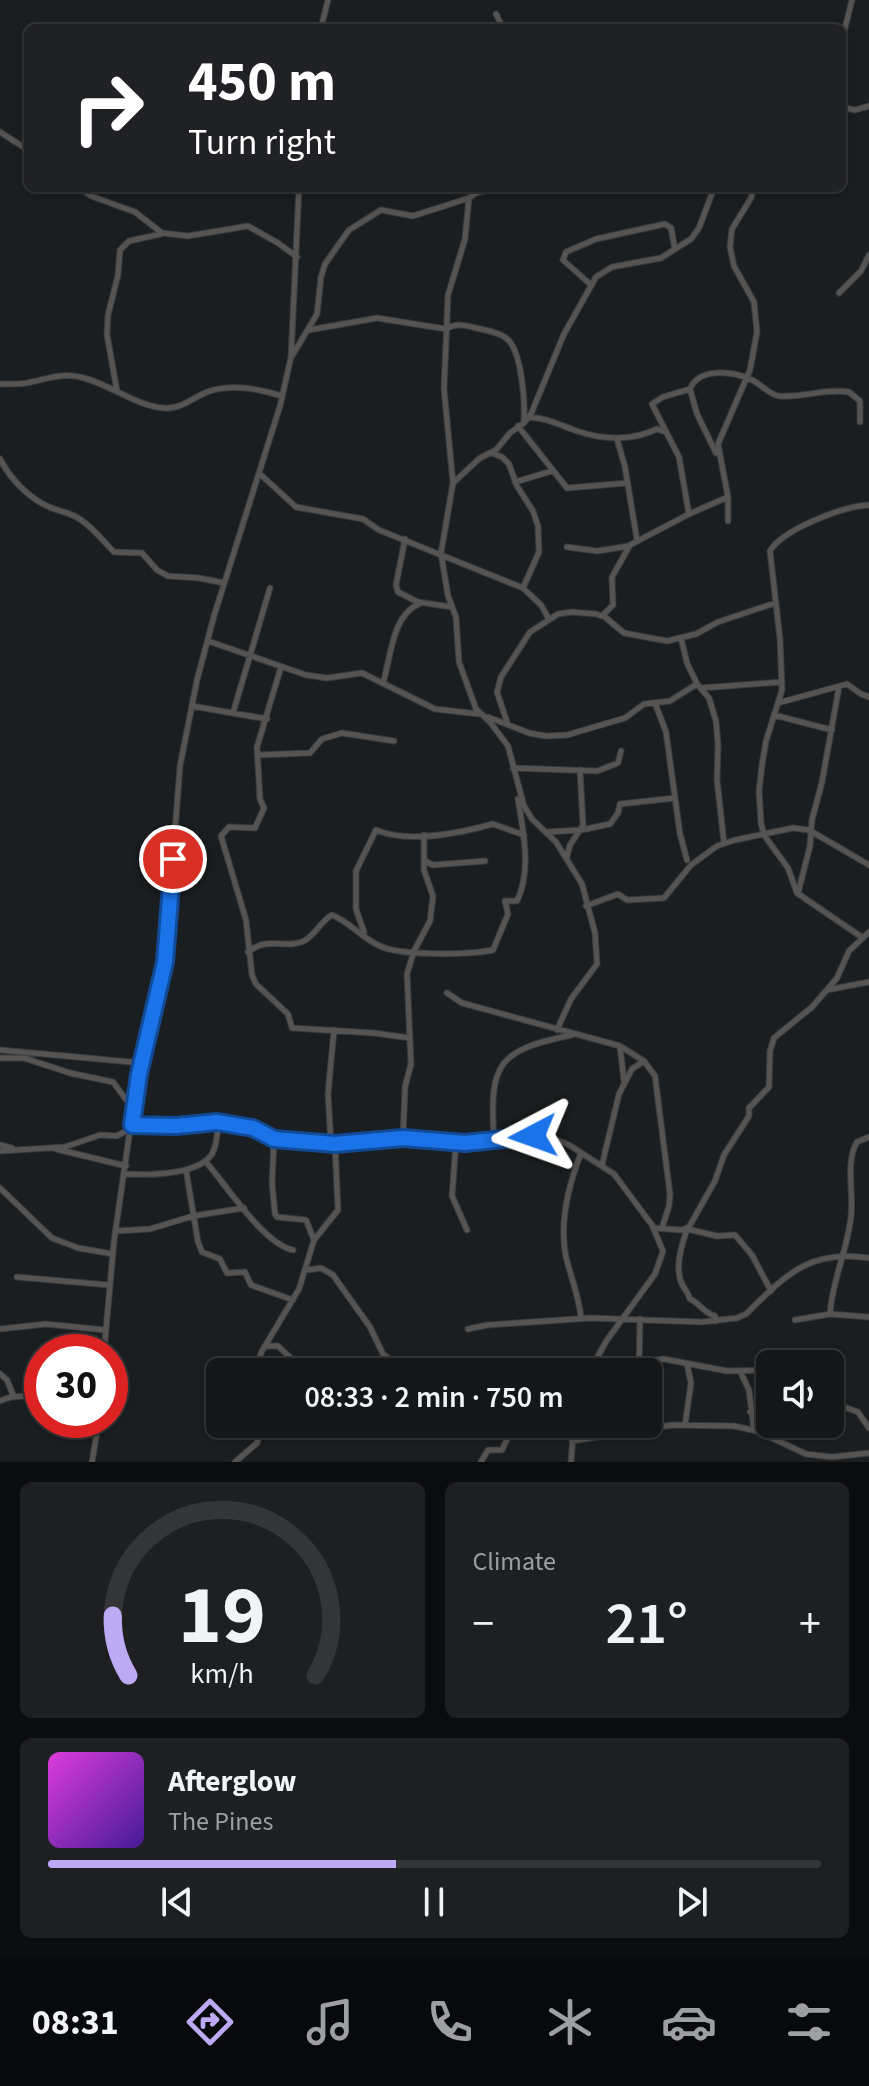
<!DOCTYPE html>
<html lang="en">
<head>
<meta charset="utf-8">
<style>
  body { margin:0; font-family:"Source Sans 3",sans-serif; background:#1d1f21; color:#f1f3f6; height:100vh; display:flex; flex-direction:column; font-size:30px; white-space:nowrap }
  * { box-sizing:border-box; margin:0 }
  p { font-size:26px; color:#9d9fa2 }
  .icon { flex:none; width:44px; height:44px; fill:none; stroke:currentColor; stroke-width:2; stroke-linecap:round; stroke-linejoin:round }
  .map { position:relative; height:1462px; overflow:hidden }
  .side { display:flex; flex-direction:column; gap:20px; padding:20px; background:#0b0c0d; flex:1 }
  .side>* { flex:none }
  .guide { position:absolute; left:24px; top:24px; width:822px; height:168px; border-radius:12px; box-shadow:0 4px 12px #0003,0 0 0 2px #333537; background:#202124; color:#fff; overflow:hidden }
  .controls { position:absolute; left:756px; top:1350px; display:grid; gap:16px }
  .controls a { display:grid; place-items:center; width:88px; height:88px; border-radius:12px; background:#141618; box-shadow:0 4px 12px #0003,0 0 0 2px #333537; font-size:40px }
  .speed { position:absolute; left:24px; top:1334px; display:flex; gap:16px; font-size:40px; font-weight:700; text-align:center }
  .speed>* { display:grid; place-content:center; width:104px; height:104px; border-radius:50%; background:#141618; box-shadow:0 4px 12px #0003,0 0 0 2px #333537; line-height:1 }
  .speed .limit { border:12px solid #d22; background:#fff; color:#111 }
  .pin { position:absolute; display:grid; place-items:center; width:68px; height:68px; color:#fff; margin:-34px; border:4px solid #fff; border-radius:50%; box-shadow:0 2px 8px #0007 }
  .me { position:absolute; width:88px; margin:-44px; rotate:266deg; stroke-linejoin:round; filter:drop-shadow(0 0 6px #0008) }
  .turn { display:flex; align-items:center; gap:28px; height:168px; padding:0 32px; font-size:36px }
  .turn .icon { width:104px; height:104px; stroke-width:2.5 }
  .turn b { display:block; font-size:56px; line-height:68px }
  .big { font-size:60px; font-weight:600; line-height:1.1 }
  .side .widget { flex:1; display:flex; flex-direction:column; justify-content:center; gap:12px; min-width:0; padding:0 28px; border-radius:12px; background:#1d1f21 }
  .side .dial { align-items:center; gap:0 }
  .dial svg { height:208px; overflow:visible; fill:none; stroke:#333537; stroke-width:7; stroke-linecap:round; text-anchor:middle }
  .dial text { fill:#f1f3f6; stroke:none }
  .song { display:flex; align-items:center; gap:24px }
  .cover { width:96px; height:96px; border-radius:12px; background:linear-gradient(135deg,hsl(300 70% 55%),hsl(260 70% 35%)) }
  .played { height:8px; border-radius:4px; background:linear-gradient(90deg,#bea9f5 45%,#333537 45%) }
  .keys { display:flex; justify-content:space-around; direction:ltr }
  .heat { display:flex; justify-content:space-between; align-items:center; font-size:44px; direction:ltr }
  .side .tiles { flex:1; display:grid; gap:20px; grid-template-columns:1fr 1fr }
  .widget:last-child { grid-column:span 2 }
  .trip { position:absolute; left:206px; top:1358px; width:456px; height:80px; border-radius:12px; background:#141618; box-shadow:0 4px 12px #0003,0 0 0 2px #333537; font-weight:600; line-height:80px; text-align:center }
  .dock { display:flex; height:128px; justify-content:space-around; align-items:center; background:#08090a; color:#9d9fa2 }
  .dock .icon { width:56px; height:56px }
  .dock .on { color:#bea9f5 }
  .dock b { font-size:36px; color:#f1f3f6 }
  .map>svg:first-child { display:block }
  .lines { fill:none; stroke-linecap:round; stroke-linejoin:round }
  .street-casing { stroke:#383b3d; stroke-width:7 }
  .street { stroke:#565453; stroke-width:5 }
  .route-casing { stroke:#114b97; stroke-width:20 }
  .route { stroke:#1a73e8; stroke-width:14 }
</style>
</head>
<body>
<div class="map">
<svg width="869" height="1462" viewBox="0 0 869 1462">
  <rect width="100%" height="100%" fill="#1b1e20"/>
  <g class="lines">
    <defs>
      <path id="street" d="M496 14 503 28
        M321 28 328 0
        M842 40 852 0
        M842 107 855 110 869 106
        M0 132 28 150
        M80 188 91 196 135 212 162 233 188 236 248 226 278 243 297 257
        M495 188 476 193 469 198 465 239 448 295 444 389 453 483 441 553 448 596 456 617 459 662 476 709 490 722 508 746 524 806 532 819 556 842 582 884 595 933 597 964 571 999 557 1030
        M590 284 563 260 566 252 596 239 665 224 671 228 675 249
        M839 293 861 271 869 255
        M309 330 377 318 446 329C456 323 465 325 476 328 485 330 499 332 506 338 522 349 525 403 524 422
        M292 356 317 314 321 277 325 264 349 230 381 210 413 216 469 198
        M0 384C10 384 21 385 31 382 50 378 64 372 84 378 111 385 136 406 164 408 181 410 194 396 210 391 233 384 260 389 282 396
        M117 391 107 335 108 315 118 275 120 250 129 241 161 234
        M528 417C548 418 559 425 577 431 603 440 632 441 657 429L666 432
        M518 426 567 488 627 483
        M617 439 625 467 637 540
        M492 453 502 457 509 464 517 486 533 511 538 526 539 552 523 588
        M716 453 697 414 690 389C699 367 733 371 752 380 761 384 769 395 779 396 802 398 826 388 849 392L860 401V422
        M0 459C10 478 27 497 49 507 58 511 69 512 78 518 93 527 102 540 114 552L142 553 157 570 168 576 199 578 224 583
        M260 474 296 507 363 519 379 530 523 588 541 605 549 619
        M454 482 480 458 496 450 510 433 524 423 531 414 564 334 596 277 612 267 661 258 691 239 699 228 714 188
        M515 482 552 471
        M689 514 679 457 652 404 663 397 690 389
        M728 521V497L718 444 750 370 757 332 754 302 734 266 730 247 732 229 751 198 754 188
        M405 539 396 585 398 592 418 602 452 607
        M567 547 597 551 629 546
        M603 615 613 605 612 577 630 545 689 514 728 497
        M681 638 687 663 697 684 709 698 716 721 718 745 717 780 724 843
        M208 641 306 675 327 678 362 673 435 709 479 714
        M281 667 257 747 260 799 264 808 255 828 229 827 221 836 246 920 252 975 256 984 288 1014 292 1028 374 1033 410 1038
        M383 683C391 657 392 615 419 604
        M701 688 782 682
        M655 703 666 732 680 834 687 860
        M778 703 847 684 861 694 869 697
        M192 706 267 719
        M233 713 270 588
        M774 715 832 730
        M488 717 529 733 546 736 567 735 625 718 644 704 670 701 697 684
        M508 725 497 692 501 677 530 632 558 614 572 612 596 614 605 617 624 633 667 641 696 634 718 622 775 603
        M257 755 310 753 322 739 342 733 394 741
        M513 768 597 771 618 763 621 751
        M547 832 581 830 610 824 618 813 620 804 675 798
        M567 856 570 845 583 825 580 770
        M425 861 433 865 485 861
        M798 893 810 846 812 820 822 782 839 687
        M586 906 618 894 627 900 664 898 691 865 717 846 735 840 793 828 809 830 869 865
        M364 932 356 909V871L376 830C409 844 460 833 493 824L524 835
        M863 938 797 893 788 868 764 835 761 823 759 791 762 765 766 741 782 690 780 639 770 551C783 529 844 506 869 505
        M248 952C269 935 284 950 304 941 315 935 321 921 332 915 350 922 363 939 380 946 401 956 469 955 493 950L508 914 505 901H517C532 870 523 831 518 799
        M827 990 869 982
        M447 993 462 1003 620 1046 644 1061 655 1076 670 1194 669 1206 662 1228
        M620 1047 624 1081
        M0 1050 142 1063
        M0 1058H24L70 1073 113 1082 133 1109
        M132 1125 176 1126 217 1122 253 1128 274 1139 335 1144 375 1139 403 1138 459 1143 509 1137H549L569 1145 614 1174 652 1225 663 1251 655 1274 607 1340 589 1372
        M403 1138 405 1087 411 1064 407 974 414 951 430 921 433 896 424 870V835
        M494 1138C489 1063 498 1050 572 1035
        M274 1139 272 1183 275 1214 277 1217 306 1220 314 1240
        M331 1143 328 1094 334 1030
        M456 1143 452 1196 467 1230
        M0 1145 12 1148
        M56 1149 126 1166
        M0 1151 65 1147 100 1135 117 1136 129 1129
        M205 1161C226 1184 263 1244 293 1250
        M602 1165 619 1094 632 1069 644 1061
        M186 1170 198 1242 202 1252 220 1259 227 1273 245 1272 251 1285 293 1300
        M125 1174C148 1175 198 1176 212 1154 217 1146 217 1132 219 1123
        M0 1188 52 1238 78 1248 113 1254
        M653 1228 682 1230 689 1227 715 1181 724 1155 749 1116V1108L769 1087 770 1051 774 1038 812 1007 837 978 849 951 869 932
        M116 1231 150 1229 193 1216 244 1208
        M307 1270 321 1268 333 1275 370 1327 383 1354 401 1369
        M17 1277 109 1285
        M830 1314C832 1280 848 1249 851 1216 854 1193 845 1162 857 1142L869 1137
        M581 1318C579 1296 571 1278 566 1257 559 1223 569 1184 581 1153
        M795 1320 830 1314 869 1317
        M716 1321 715 1316C703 1313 700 1303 690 1299 688 1292 684 1289 681 1282 675 1265 682 1245 687 1229L717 1236 735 1235 752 1255 771 1291
        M0 1329 46 1324 105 1330
        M468 1329 488 1325 590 1318 702 1322 737 1318 746 1314C786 1275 809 1249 869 1258
        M265 1346H278L294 1361 314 1372
        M104 1352 114 1241 133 1109 165 962 180 766 197 680 214 616 280 406 291 357 299 188
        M639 1358 648 1361 664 1359 727 1371 770 1370
        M740 1371 749 1390 754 1429
        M254 1372 262 1351 299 1289 314 1240 338 1210 335 1144
        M639 1372 640 1319
        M0 1374 7 1380 14 1397
        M0 1401 11 1397 42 1395
        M830 1402 858 1412 869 1428
        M750 1412 770 1410
        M288 1424H293
        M366 1424 378 1430 398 1424
        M566 1424 574 1426
        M685 1425 691 1383 687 1364
        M572 1441 672 1425 734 1426 757 1431 806 1454 832 1457 869 1453
        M92 1462 99 1420
        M235 1462 257 1443 262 1424
        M481 1462 488 1450H502L514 1424
        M571 1462 574 1424"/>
    </defs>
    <use href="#street" class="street-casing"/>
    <use href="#street" class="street"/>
  </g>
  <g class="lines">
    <defs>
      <path id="route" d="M173 859 165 962 139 1074 132 1125 176 1126 217 1122 253 1128 274 1139 335 1144 403 1138 465 1143 533 1136"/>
    </defs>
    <use href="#route" class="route-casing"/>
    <use href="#route" class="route"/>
  </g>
</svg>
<div class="controls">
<a><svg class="icon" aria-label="sound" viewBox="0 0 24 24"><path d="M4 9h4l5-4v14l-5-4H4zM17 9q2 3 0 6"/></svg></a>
</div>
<div class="speed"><div class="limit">30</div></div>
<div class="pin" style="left:173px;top:859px;background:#d93025"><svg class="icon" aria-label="arrive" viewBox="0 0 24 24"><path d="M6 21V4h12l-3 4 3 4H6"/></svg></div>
<svg class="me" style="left:533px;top:1136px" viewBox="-20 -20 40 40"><path d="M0-17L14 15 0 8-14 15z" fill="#1a73e8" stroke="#fff" stroke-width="4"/></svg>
<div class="trip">08:33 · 2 min · 750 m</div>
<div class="guide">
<div class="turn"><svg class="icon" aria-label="right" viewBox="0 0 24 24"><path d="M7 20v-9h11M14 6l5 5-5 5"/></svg><div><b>450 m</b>Turn right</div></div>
</div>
</div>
<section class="side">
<div class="tiles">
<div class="widget dial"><svg viewBox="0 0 100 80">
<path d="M14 69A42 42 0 1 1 86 69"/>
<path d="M14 69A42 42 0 0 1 8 46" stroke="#bea9f5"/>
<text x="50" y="56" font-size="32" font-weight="700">19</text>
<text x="50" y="72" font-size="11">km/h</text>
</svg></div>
<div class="widget"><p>Climate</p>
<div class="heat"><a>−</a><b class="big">21°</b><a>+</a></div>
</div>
<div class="widget">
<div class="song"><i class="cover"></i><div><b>Afterglow</b><p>The Pines</p></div></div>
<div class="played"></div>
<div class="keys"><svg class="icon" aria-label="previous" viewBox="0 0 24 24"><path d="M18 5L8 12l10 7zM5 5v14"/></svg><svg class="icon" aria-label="pause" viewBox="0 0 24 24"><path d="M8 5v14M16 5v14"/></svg><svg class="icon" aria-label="next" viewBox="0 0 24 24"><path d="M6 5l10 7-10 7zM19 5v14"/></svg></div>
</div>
</div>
</section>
<nav class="dock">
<b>08:31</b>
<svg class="icon on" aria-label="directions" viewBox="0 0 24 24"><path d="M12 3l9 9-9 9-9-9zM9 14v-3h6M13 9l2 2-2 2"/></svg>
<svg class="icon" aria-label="music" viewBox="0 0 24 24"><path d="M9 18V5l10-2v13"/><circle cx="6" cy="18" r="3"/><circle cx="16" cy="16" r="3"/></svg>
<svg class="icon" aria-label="phone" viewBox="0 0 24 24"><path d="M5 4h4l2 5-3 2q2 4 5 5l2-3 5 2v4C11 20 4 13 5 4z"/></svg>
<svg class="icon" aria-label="climate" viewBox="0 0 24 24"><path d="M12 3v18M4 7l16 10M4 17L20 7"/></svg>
<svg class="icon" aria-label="car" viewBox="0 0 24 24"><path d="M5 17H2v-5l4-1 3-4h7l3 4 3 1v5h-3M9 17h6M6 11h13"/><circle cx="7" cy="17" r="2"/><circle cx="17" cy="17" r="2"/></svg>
<svg class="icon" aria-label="filters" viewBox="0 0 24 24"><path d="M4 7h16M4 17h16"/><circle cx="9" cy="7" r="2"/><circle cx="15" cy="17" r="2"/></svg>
</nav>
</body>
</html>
